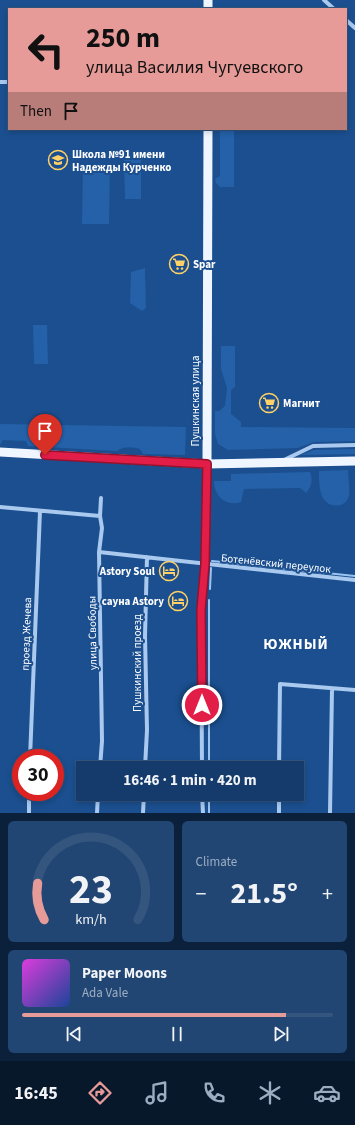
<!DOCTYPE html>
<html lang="en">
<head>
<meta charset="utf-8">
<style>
  body { margin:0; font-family:"Source Sans 3",sans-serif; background:#214673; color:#f1f3f6; height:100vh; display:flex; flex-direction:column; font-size:15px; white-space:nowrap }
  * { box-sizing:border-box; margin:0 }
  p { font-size:13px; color:#9dadc1 }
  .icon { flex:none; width:22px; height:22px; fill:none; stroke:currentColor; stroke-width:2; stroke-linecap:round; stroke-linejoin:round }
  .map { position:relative; height:813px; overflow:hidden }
  .drawer { display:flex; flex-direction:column; gap:8px; padding:8px; background:#0b203b; flex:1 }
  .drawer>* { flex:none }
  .top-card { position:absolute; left:8px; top:8px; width:339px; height:122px; border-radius:0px; box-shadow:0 2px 6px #0003,0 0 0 1px #33557e; background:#e69b98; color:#111; overflow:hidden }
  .speed { position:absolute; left:12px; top:749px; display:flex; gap:8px; font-size:20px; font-weight:700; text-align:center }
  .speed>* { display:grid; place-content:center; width:52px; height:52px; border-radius:50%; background:#143b6b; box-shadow:0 2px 6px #0003,0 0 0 1px #33557e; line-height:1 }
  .speed .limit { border:6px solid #d22; background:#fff; color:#111 }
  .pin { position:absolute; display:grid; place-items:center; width:34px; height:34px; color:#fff; margin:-41px -17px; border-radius:50% 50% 50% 0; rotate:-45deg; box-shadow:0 0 4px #0007 }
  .pin .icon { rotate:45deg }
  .me { position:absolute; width:44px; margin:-22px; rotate:0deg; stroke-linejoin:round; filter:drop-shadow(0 0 3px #0008) }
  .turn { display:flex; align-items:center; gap:14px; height:84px; padding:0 12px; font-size:18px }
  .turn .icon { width:52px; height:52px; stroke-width:2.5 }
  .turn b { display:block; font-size:28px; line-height:34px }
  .then { display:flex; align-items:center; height:38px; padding:0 12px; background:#0003; gap:8px; font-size:15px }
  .big { font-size:30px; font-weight:700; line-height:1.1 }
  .drawer .widget { flex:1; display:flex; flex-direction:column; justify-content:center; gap:6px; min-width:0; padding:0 14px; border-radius:6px; background:#214673 }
  .drawer .dial { align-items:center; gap:0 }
  .dial svg { height:104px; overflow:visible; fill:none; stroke:#33557e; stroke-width:7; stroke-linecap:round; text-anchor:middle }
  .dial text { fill:#f1f3f6; stroke:none }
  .song { display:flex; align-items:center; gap:12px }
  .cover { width:48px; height:48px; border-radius:6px; background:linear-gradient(135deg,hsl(300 70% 55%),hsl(220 70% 35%)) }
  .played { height:4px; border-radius:2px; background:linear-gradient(90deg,#e69b98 85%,#33557e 85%) }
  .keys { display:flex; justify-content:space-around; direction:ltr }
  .heat { display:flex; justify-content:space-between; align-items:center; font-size:22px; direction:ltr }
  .drawer .tiles { flex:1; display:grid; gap:8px; grid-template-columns:1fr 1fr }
  .widget:last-child { grid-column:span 2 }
  .trip { position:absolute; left:76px; top:761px; width:228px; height:40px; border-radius:0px; background:#143b6b; box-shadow:0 2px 6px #0003,0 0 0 1px #33557e; font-weight:700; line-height:40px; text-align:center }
  .tabs { display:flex; height:64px; justify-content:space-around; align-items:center; background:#08182b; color:#9dadc1 }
  .tabs .icon { width:28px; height:28px }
  .tabs .active { color:#e69b98 }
  .tabs b { font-size:18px; color:#f1f3f6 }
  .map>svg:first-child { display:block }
  .green { fill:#2461a8 }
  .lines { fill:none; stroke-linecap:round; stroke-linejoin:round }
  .stream { stroke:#9cc4f0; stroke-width:2 }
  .minor { stroke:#a9c9ee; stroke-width:4 }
  .primary { stroke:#f0f6ff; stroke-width:9 }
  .route-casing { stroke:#92132f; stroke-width:10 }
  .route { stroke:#e11d48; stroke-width:7 }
  .labels { text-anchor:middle; stroke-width:4; stroke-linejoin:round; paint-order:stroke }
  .poi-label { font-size:11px; font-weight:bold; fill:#fff; stroke:#1b4f8f; text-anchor:start }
  .street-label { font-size:11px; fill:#fff; stroke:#1b4f8f }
  .district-label { font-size:15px; font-weight:bold; letter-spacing:1px; fill:#fff; stroke:#1b4f8f }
</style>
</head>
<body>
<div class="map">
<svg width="355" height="813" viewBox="0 0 355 813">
  <rect width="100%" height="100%" fill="#1b4f8f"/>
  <path class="green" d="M220 129H234V187H220L216 183 215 179 220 176Z
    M124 160H141V199H125Z
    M83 164H110L109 224H82Z
    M145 268 146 308 142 311 130 303 131 272Z
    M33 325H47L48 364H34Z
    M221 346H235V387L231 390V414L241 422V427L355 428V441L314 442 298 448 228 450 218 444 215 434V411H219L225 406 227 388 221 369Z
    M0 424 186 427 185 455 143 454 140 449C132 447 124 446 117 451L28 446 26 441 3 440 0 445Z
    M355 449V454L300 455 314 450Z
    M348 470C348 478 350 487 349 495 347 508 329 509 323 498 319 490 319 480 319 471Z
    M310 472C313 480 312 486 306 493L300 488 244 489 241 502C226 507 214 496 214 481H231V474Z"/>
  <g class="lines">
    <path class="stream" d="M212 561 355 576
      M210 589 211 568
      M209 600V768
      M209 794V813"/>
    <path class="minor" d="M324 0 334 9
      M346 20 355 28
      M0 82H9
      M284 460 313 446 355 445
      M0 507 100 516
      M99 552 355 580
      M30 758 40 511
      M100 768 102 741 99 552 102 528 100 516 101 498
      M145 768 147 730 145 636 147 557
      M202 768 201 610 205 564 207 464
      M279 768 280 684 355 690
      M202 794 203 813
      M29 813V792
      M97 813 98 794
      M143 813 144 794
      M279 813V794
      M330 813 332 689"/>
    <path class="primary" d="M208 9V0
      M0 452 207 464 355 461
      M207 464 208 129"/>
  </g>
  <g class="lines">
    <defs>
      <path id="route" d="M45 455 207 464 205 564 201 610 202 705"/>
    </defs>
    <use href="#route" class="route-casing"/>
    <use href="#route" class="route"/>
  </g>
  <defs>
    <symbol id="school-ring" viewBox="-11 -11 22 22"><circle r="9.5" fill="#1b4f8f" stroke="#ffd166" stroke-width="1.5"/><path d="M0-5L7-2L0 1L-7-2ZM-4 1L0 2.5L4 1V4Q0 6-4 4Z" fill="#ffd166"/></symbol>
    <symbol id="supermarket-ring" viewBox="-11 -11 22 22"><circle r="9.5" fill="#1b4f8f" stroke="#ffd166" stroke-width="1.5"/><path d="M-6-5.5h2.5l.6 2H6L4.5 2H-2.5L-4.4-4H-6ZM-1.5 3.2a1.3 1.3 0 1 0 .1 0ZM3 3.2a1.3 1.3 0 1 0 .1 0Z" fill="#ffd166"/></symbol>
    <symbol id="hotel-ring" viewBox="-11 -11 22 22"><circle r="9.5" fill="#1b4f8f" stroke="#ffd166" stroke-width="1.5"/><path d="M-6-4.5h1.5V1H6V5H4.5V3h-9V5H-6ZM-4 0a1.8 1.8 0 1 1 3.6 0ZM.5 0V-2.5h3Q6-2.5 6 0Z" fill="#ffd166"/></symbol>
  </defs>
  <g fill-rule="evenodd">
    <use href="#school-ring" x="47" y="149" width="22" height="22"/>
    <use href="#supermarket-ring" x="168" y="253" width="22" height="22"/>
    <use href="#supermarket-ring" x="258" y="392" width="22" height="22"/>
    <use href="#hotel-ring" x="158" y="560" width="22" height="22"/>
    <use href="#hotel-ring" x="167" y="590" width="22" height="22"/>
  </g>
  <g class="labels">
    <g class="poi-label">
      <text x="72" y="158">Школа №91 имени<tspan x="72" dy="13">Надежды Курченко</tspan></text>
      <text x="193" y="268">Spar</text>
      <text x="283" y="407">Магнит</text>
      <text x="155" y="575" text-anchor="end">Astory Soul</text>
      <text x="164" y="605" text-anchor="end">сауна Astory</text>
    </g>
    <g class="street-label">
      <text transform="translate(195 401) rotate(-90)" y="4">Пушкинская улица</text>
      <text transform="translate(276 563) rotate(6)" y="4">Ботенёвский переулок</text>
      <text transform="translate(92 633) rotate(-91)" y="4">улица Свободы</text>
      <text transform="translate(26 634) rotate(-88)" y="4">проезд Жечева</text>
      <text transform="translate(137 663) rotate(-90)" y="4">Пушкинский проезд</text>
    </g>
    <g class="district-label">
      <text x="296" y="649">ЮЖНЫЙ</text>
    </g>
  </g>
</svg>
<div class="speed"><div class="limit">30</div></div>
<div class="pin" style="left:45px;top:455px;background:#d93025"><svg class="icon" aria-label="arrive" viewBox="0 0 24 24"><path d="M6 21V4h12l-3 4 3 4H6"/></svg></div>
<svg class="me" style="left:202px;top:705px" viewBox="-20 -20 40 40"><circle r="17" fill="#e11d48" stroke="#fff" stroke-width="3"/><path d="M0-11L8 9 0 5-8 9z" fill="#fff"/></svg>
<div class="trip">16:46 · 1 min · 420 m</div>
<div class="top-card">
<div class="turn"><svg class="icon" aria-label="left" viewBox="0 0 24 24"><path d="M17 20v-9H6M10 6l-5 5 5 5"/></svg><div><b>250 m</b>улица Василия Чугуевского</div></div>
<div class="then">Then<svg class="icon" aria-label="arrive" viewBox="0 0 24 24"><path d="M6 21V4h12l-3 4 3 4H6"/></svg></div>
</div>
</div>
<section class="drawer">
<div class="tiles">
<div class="widget dial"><svg viewBox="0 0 100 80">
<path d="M14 69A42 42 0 1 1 86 69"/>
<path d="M14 69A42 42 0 0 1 9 41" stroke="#e69b98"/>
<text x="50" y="56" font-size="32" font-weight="700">23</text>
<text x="50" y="72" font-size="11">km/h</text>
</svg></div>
<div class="widget"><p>Climate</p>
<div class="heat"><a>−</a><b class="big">21.5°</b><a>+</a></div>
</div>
<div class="widget">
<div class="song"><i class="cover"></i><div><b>Paper Moons</b><p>Ada Vale</p></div></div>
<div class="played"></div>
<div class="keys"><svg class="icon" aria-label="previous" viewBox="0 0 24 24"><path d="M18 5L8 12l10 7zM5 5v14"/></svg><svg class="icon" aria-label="pause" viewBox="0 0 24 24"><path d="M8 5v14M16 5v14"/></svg><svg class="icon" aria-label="next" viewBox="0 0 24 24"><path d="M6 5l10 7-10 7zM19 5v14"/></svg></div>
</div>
</div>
</section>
<nav class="tabs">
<b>16:45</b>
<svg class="icon active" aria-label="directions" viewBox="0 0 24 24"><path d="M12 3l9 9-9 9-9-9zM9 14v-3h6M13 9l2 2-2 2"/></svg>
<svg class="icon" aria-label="music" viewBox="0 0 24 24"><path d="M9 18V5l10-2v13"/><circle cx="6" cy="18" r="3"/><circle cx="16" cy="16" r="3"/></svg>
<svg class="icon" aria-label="phone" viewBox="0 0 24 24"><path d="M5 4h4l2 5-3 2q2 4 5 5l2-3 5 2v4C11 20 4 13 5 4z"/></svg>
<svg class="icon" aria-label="climate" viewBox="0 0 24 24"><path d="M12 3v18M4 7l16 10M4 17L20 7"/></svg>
<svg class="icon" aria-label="car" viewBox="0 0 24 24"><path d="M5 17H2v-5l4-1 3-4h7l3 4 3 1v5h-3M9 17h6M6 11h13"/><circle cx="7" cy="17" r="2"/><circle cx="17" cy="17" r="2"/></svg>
</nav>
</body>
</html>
